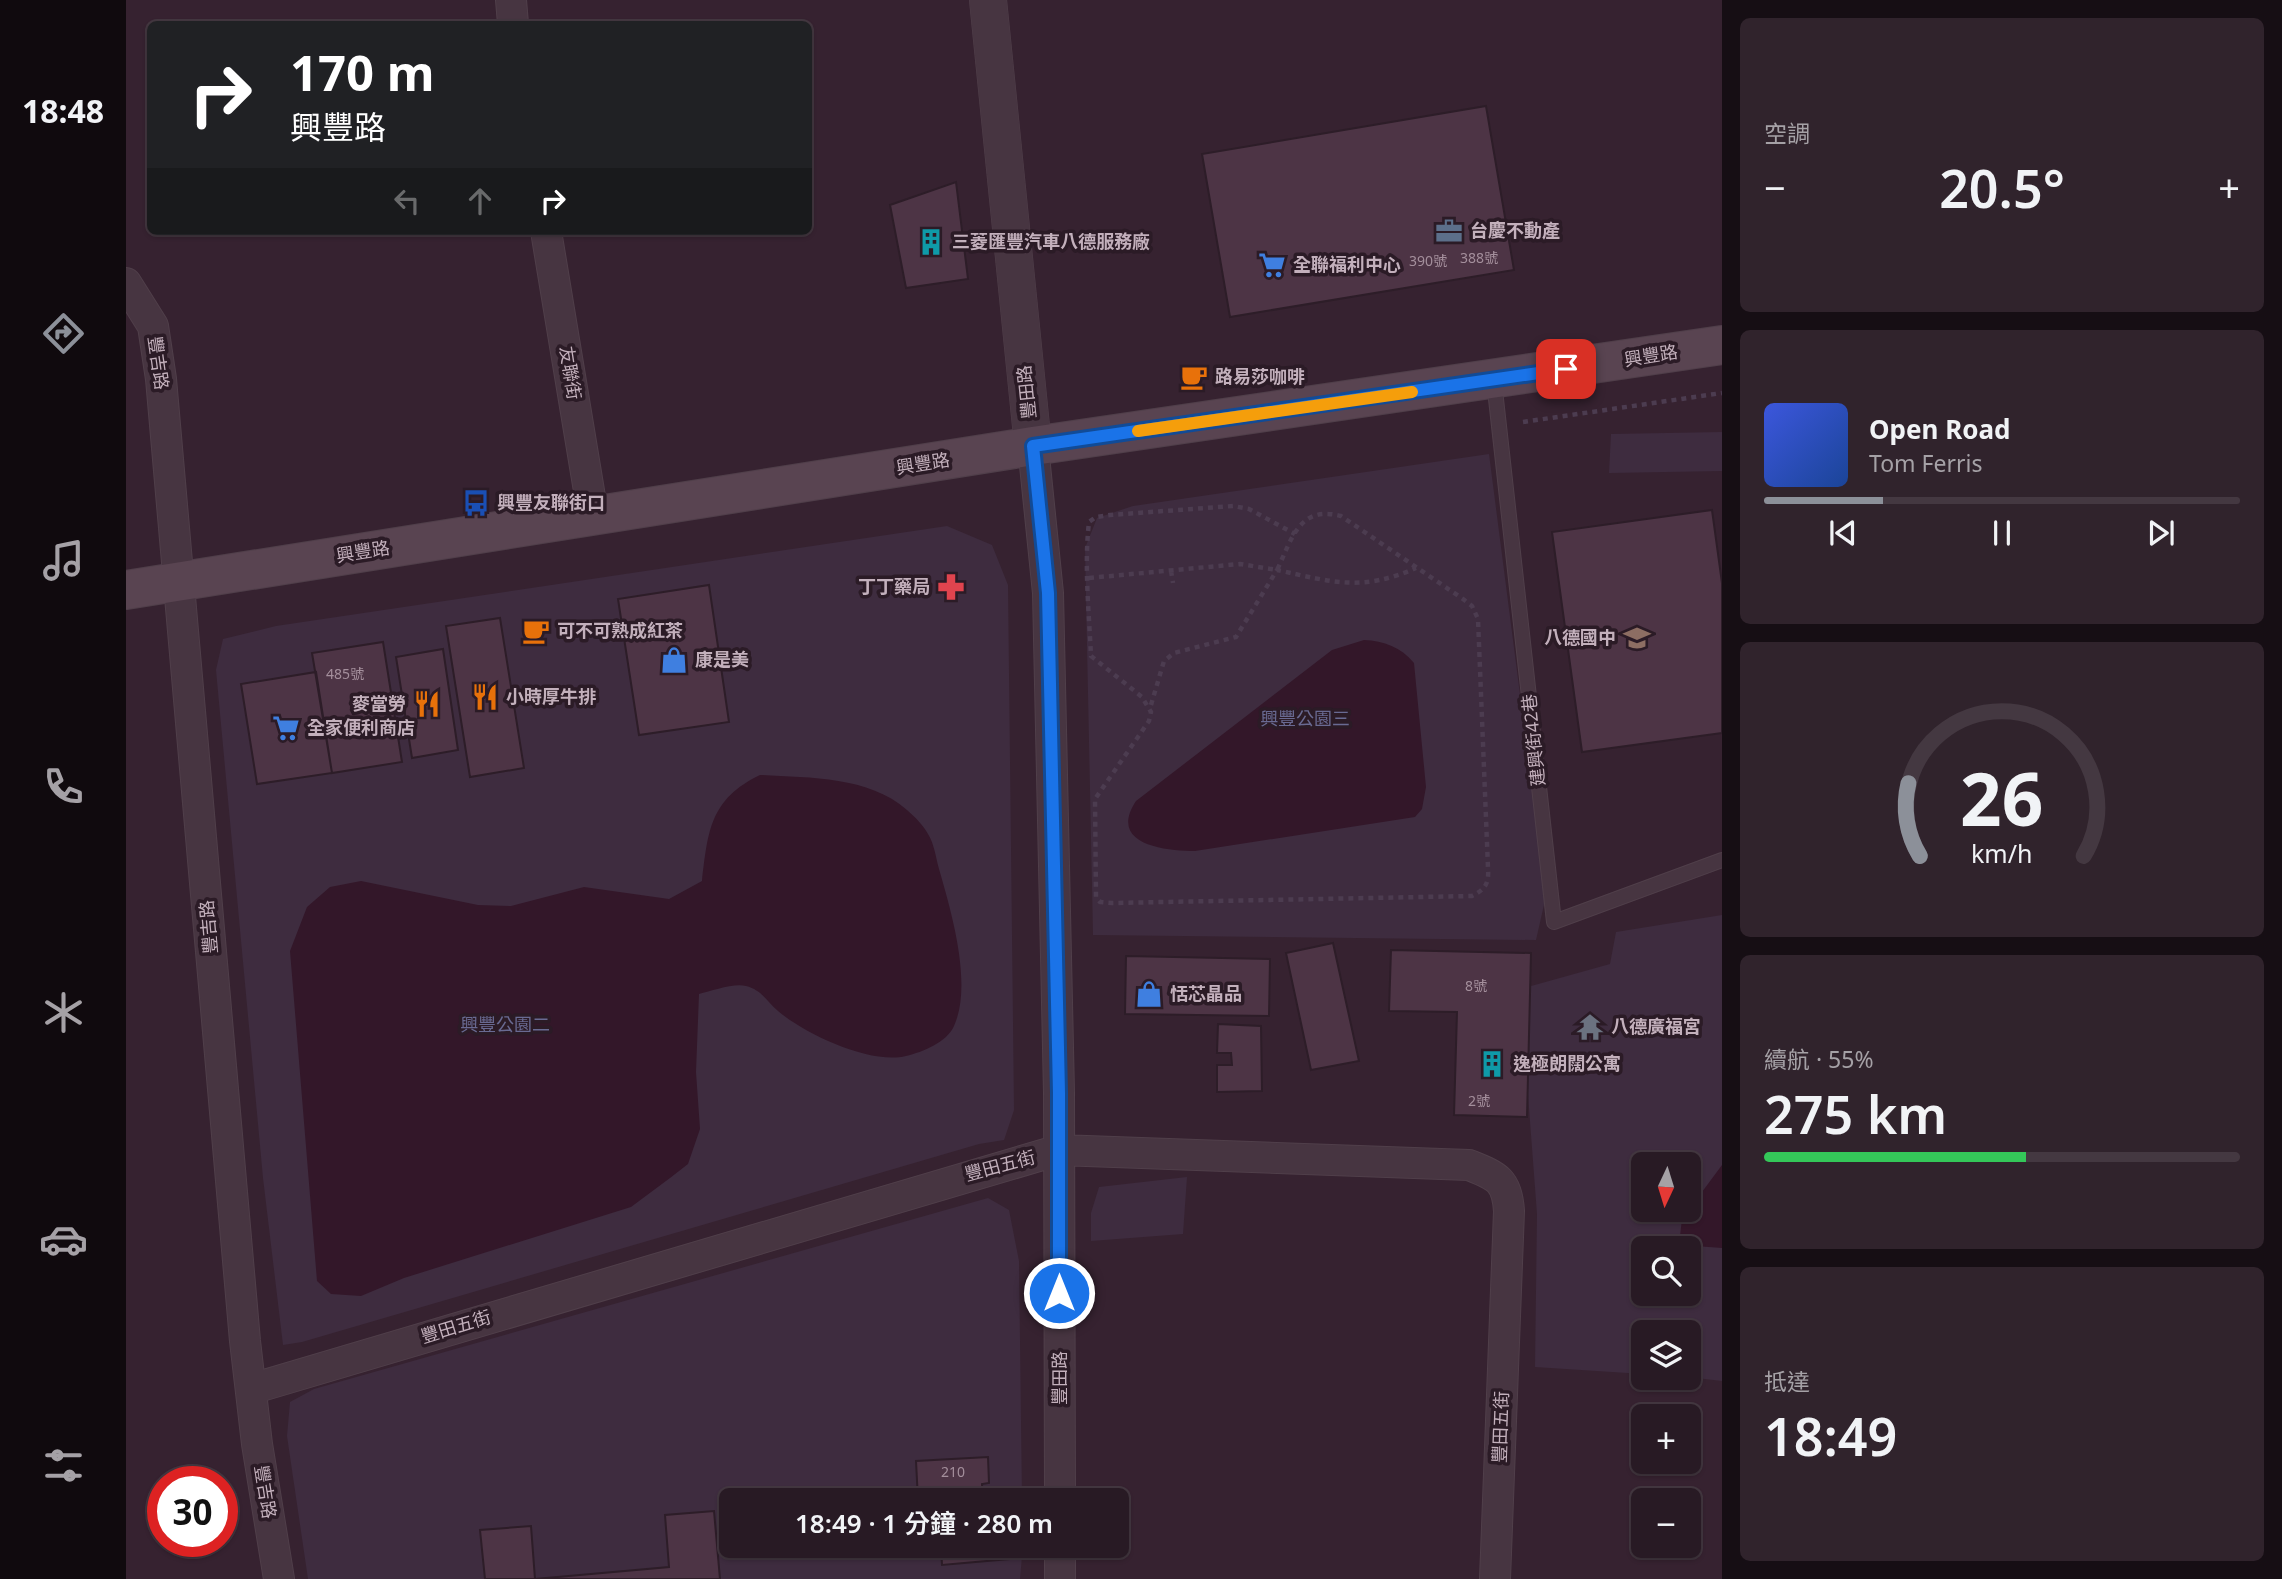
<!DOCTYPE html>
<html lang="zh-TW">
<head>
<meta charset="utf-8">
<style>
  body { margin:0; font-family:"Noto Sans","Noto Sans TC",sans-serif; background:#30232c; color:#f1f3f6; height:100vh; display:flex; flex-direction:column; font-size:26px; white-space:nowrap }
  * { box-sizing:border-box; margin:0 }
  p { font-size:23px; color:#a5a1a6 }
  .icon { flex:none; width:38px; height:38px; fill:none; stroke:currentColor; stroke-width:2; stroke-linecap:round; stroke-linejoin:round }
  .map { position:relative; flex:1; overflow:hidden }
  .sheet { display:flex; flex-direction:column; gap:18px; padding:18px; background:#160e14; width:560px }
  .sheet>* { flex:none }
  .hud { position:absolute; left:21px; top:21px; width:665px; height:214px; border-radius:10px; box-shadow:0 2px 5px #0004,0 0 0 2px #443841; background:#202124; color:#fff; overflow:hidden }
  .needle { width:46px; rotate:184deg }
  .controls { position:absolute; left:1505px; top:1152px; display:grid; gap:14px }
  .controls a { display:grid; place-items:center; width:70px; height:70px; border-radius:10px; background:#281a24; box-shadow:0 2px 5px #0004,0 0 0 2px #443841; font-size:35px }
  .speed { position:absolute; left:21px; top:1466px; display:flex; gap:14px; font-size:35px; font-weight:700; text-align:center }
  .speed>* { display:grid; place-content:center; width:91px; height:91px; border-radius:50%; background:#281a24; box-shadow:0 2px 5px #0004,0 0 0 2px #443841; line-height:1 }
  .speed .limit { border:10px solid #d22; background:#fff; color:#111 }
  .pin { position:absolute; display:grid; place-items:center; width:60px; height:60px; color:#fff; margin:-30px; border-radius:14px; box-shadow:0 4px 10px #0006 }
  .me { position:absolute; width:77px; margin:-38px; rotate:0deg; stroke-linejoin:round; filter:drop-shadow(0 0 5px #0008) }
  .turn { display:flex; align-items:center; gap:24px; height:147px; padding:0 28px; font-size:32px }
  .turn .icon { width:91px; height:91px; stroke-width:2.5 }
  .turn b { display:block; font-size:49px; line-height:60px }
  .lanes { display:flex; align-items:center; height:66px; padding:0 28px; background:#0003; justify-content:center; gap:35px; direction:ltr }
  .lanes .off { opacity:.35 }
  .big { font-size:52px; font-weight:600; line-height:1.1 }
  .sheet .card { flex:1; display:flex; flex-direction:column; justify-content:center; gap:10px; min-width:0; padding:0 24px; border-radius:10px; background:#30232c }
  .sheet .dial { align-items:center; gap:0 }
  .dial svg { height:182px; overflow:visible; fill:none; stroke:#443841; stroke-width:7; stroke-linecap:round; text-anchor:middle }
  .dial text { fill:#f1f3f6; stroke:none }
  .song { display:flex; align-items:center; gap:21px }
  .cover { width:84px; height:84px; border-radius:10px; background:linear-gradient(135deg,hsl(230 70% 55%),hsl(220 70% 35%)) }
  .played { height:7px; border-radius:4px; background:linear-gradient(90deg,#8c9099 25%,#443841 25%) }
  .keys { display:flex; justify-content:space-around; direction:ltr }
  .heat { display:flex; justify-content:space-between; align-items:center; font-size:38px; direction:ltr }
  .charge { height:10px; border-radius:5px; background:linear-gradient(90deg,#34c759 55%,#443841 0) }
  .trip { position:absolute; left:593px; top:1488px; width:410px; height:70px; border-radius:10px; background:#281a24; box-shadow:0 2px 5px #0004,0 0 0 2px #443841; font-weight:600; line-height:70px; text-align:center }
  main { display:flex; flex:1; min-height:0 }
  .menu { display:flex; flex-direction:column; width:126px; justify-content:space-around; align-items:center; background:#100a0e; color:#a5a1a6 }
  .menu .icon { width:49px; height:49px }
  .menu .active { color:#8c9099 }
  .menu b { font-size:32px; color:#f1f3f6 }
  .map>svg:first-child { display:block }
  .green { fill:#3e2c3f; fill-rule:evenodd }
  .water { fill:#331729 }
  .building { fill:#4d3445; stroke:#2d1d28; stroke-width:2 }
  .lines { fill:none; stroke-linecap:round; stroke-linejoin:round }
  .service-casing { stroke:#503f4a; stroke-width:16 }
  .minor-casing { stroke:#503f4a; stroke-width:32 }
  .tertiary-casing { stroke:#503f4a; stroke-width:38 }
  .secondary-casing { stroke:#503f4a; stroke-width:40 }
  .path { stroke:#4c3c50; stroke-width:4.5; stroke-dasharray:5 5; stroke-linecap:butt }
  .service { stroke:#473541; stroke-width:14 }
  .minor { stroke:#473541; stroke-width:30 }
  .tertiary { stroke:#473541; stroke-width:37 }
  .secondary { stroke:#594451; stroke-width:38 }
  .route-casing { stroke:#114b97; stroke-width:18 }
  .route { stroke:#1a73e8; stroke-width:12 }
  .slow { stroke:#f59e0b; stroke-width:12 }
  .labels { text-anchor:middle; stroke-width:7; stroke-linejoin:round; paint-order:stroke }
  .number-label { font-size:14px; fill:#a48f9c }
  .poi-label { font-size:18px; font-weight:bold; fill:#c3b0bc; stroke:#2b1b26; text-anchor:start }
  .street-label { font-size:18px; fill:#c3b0bc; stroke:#2b1b26 }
  .park-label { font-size:18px; fill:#696a92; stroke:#2b1b26 }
</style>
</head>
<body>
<main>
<nav class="menu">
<b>18:48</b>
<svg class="icon active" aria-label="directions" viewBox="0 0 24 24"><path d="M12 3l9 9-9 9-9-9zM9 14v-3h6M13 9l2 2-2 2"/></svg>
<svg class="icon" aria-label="music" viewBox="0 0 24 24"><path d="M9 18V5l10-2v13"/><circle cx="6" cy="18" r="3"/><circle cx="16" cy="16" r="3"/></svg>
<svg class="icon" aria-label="phone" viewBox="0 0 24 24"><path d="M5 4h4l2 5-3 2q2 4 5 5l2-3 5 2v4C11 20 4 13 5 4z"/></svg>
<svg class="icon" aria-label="climate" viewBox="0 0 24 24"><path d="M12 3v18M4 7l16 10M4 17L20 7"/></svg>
<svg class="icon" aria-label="car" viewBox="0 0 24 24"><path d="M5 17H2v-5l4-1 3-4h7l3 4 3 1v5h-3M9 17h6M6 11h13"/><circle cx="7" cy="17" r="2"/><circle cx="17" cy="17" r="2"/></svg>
<svg class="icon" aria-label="filters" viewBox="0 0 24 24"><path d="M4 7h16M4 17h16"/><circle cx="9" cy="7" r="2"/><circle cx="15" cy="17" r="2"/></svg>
</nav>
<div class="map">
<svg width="1596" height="1579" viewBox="0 0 1596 1579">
  <rect width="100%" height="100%" fill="#362230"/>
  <path class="green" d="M1596 432V471L1483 473 1485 434Z
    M1363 454 1420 896 1410 940 967 935 959 548 971 518 1007 506Z
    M821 526 866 545 882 585 888 1110 878 1140 853 1144 176 1342 157 1345 137 1178 90 670 97 639 150 626Z
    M1596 915V1381L1562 1377 1563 1332H1517V1374L1409 1367 1411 1214 1394 989 1484 964 1490 932ZM1517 1164H1563V1209H1517ZM1517 1248H1563V1293H1517Z
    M1061 1177 1057 1234 965 1241V1213L973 1187Z
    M862 1198 883 1210 893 1261 896 1500H606V1545H897L894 1579H182L161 1436 164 1402 188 1389Z"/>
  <path class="water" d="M1238 640C1258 641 1275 647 1288 663L1300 787 1296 809 1289 817 1069 851C1040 851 981 845 1010 801L1206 650Z
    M634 775C683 778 742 776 781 810 788 816 798 826 802 834 808 843 810 858 813 869 825 911 847 984 828 1026 821 1042 797 1052 780 1056 745 1065 679 1034 652 1011 640 1001 636 990 620 986 607 983 586 991 573 994L570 1072 574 1129 562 1164 544 1178 505 1207 278 1278 235 1296 205 1294 191 1281 164 951 181 907 204 887 235 881 352 905 385 906 458 887 543 899 576 881C582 831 584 799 634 775Z
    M1596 1165V1248L1569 1246 1554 1236 1556 1219Z"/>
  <path class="building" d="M1360 106 1388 270 1104 317 1076 154Z
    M830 182 842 279 780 288 764 205Z
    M1586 510 1596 583V733L1456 752 1426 532Z
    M583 585 603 722 513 735 492 599Z
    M374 618 398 768 344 777 320 626Z
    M257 642 276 762 206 773 186 653Z
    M317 649 332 750 286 758 270 657Z
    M190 672 206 773 131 784 115 684Z
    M1207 943 1233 1061 1185 1070 1160 953Z
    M1265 950 1405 953 1401 1117 1328 1115 1331 1012 1263 1011Z
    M1000 956 1144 959 1143 1016 999 1014Z
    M1092 1024 1135 1026 1136 1091 1091 1092V1065H1106L1105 1053H1091Z
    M862 1457 863 1483 856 1484 857 1500H792L790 1461Z
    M588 1511 594 1579H359L354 1530 405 1526 409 1579 543 1567 539 1515Z
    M815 1545H882L883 1559 816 1565Z"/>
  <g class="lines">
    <defs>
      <path id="service" d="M1368 381 1428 922 1596 860"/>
      <path id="minor" d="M385 0 387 24
        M420 231 467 515
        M0 283 27 326 35 379 119 1341 131 1444 153 1579
        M907 446 922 593 933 1093 934 1500
        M125 1389 933 1150 1343 1165C1370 1176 1381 1179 1383 1211L1369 1579
        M934 1545V1579"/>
      <path id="tertiary" d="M862 0 907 446"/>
      <path id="secondary" d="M0 590 907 446 1596 345"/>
    </defs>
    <use href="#service" class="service-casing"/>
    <use href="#minor" class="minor-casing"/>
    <use href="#tertiary" class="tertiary-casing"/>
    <use href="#secondary" class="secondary-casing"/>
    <path class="path" d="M1397 422 1596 393
      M1045 571 1047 583
      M963 578 1114 564 1151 570C1166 539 1173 505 1215 516L1337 599 1346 606 1352 619 1362 868C1363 883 1360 889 1346 896L986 903 974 902 970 897 969 799 1023 721 1025 712 1016 697 965 656C963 612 958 565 963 522L970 517 984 515 1107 506 1123 509 1169 534
      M1025 705 1038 661 1048 653 1110 637 1151 570C1207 582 1235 592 1290 568"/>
    <use href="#service" class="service"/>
    <use href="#minor" class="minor"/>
    <use href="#tertiary" class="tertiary"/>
    <use href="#secondary" class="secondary"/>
  </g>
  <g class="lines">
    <defs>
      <path id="route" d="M933 1293V1093L922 593 907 446 1440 369"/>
    </defs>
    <use href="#route" class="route-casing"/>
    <use href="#route" class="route"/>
    <path class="slow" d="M1012 431 1286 392"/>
  </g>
  <defs>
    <symbol id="office-bare" viewBox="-9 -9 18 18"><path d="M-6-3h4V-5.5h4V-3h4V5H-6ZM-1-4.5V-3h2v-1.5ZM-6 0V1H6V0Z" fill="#5c6f8a" stroke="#2b1b26" stroke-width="2.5" paint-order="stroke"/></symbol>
    <symbol id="building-bare" viewBox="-9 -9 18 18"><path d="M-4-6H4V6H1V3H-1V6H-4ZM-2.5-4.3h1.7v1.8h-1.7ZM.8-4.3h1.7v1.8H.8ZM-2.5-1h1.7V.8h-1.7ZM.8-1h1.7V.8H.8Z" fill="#0f9aa8" stroke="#2b1b26" stroke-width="2.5" paint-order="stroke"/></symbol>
    <symbol id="supermarket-bare" viewBox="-9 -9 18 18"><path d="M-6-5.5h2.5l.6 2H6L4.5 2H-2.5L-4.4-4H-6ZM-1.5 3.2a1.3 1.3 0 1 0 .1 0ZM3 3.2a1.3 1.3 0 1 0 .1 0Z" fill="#3f7fe0" stroke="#2b1b26" stroke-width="2.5" paint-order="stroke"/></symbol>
    <symbol id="cafe-bare" viewBox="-9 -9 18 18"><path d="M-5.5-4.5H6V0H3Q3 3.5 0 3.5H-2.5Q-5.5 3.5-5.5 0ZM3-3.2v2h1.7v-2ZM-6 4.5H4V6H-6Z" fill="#e8710a" stroke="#2b1b26" stroke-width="2.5" paint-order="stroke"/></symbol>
    <symbol id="bus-bare" viewBox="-9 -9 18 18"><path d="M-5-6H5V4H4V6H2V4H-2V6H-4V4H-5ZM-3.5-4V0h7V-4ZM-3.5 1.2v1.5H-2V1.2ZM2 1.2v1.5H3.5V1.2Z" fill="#1a4fb4" stroke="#2b1b26" stroke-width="2.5" paint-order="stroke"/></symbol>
    <symbol id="pharmacy-bare" viewBox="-9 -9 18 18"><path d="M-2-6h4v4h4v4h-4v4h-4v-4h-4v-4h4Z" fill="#e0444e" stroke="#2b1b26" stroke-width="2.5" paint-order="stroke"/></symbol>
    <symbol id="school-bare" viewBox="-9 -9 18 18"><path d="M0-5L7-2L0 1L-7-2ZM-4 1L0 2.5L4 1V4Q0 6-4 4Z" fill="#8d6e63" stroke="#2b1b26" stroke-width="2.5" paint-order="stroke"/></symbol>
    <symbol id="shop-bare" viewBox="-9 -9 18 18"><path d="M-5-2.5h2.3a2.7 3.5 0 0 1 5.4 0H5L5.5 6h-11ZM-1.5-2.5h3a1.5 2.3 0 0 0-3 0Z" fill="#3f7fe0" stroke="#2b1b26" stroke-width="2.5" paint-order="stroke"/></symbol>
    <symbol id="restaurant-bare" viewBox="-9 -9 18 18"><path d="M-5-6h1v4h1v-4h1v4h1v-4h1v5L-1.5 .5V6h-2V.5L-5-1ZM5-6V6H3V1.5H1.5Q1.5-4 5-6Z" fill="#e8710a" stroke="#2b1b26" stroke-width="2.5" paint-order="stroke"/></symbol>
    <symbol id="temple-bare" viewBox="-9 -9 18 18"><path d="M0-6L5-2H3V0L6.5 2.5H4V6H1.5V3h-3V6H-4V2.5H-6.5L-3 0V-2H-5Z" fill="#6b7280" stroke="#2b1b26" stroke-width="2.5" paint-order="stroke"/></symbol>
  </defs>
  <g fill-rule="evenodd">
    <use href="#office-bare" x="1304" y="212" width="38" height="38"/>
    <use href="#building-bare" x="786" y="223" width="38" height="38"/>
    <use href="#supermarket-bare" x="1127" y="246" width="38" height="38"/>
    <use href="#cafe-bare" x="1049" y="358" width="38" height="38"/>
    <use href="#bus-bare" x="331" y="484" width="38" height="38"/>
    <use href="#pharmacy-bare" x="806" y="568" width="38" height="38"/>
    <use href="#cafe-bare" x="391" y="612" width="38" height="38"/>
    <use href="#school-bare" x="1492" y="619" width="38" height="38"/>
    <use href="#shop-bare" x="529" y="641" width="38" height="38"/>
    <use href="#restaurant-bare" x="340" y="678" width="38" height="38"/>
    <use href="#restaurant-bare" x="282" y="685" width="38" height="38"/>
    <use href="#supermarket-bare" x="141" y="709" width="38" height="38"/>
    <use href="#shop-bare" x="1004" y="975" width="38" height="38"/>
    <use href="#temple-bare" x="1445" y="1008" width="38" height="38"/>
    <use href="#building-bare" x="1347" y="1045" width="38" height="38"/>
  </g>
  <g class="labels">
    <g class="number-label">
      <text x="1353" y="263">388號</text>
      <text x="1302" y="266">390號</text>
      <text x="219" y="679">485號</text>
      <text x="1350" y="991">8號</text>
      <text x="1353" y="1106">2號</text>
      <text x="827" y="1477">210</text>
    </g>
    <g class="poi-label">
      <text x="1344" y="237">台慶不動產</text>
      <text x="826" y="248">三菱匯豐汽車八德服務廠</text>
      <text x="1167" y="271">全聯福利中心</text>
      <text x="1089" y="383">路易莎咖啡</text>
      <text x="371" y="509">興豐友聯街口</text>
      <text x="804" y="593" text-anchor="end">丁丁藥局</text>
      <text x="431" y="637">可不可熟成紅茶</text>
      <text x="1490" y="644" text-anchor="end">八德國中</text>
      <text x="569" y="666">康是美</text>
      <text x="380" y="703">小時厚牛排</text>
      <text x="280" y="710" text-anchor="end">麥當勞</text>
      <text x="181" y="734">全家便利商店</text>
      <text x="1044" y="1000">恬芯晶品</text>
      <text x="1485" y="1033">八德廣福宮</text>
      <text x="1387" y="1070">逸極朗闊公寓</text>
    </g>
    <g class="street-label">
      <text transform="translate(1525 356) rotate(-9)" y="6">興豐路</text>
      <text transform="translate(32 363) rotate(82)" y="6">豐吉路</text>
      <text transform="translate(444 373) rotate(81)" y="6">友聯街</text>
      <text transform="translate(901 392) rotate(-96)" y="6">豐田路</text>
      <text transform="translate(797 464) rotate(-9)" y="6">興豐路</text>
      <text transform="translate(237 552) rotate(-9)" y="6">興豐路</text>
      <text transform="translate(1408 740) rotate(-96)" y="6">建興街42巷</text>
      <text transform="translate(83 927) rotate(-95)" y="6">豐吉路</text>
      <text transform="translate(874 1166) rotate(-15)" y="6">豐田五街</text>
      <text transform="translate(330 1327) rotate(-17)" y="6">豐田五街</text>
      <text transform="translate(934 1378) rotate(-90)" y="6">豐田路</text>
      <text transform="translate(1375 1427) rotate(-88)" y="6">豐田五街</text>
      <text transform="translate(139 1492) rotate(81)" y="6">豐吉路</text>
    </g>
    <g class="park-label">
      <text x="1179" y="725">興豐公園三</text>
      <text x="379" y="1031">興豐公園二</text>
    </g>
  </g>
</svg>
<div class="controls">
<a><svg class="needle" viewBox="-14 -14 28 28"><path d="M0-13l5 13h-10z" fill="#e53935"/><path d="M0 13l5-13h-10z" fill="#a5a1a6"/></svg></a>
<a><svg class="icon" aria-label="search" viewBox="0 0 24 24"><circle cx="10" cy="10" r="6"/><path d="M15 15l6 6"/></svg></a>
<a><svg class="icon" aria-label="layers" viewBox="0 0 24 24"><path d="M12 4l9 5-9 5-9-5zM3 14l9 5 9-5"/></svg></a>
<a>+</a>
<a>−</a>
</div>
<div class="speed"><div class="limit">30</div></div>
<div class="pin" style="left:1440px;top:369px;background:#d93025"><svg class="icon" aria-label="arrive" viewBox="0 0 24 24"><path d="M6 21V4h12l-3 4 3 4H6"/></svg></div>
<svg class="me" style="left:933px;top:1293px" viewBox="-20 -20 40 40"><circle r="17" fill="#1a73e8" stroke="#fff" stroke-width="3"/><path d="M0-11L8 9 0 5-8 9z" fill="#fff"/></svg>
<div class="trip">18:49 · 1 分鐘 · 280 m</div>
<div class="hud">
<div class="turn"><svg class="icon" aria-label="right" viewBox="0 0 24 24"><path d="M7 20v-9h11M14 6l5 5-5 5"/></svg><div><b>170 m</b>興豐路</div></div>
<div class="lanes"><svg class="icon off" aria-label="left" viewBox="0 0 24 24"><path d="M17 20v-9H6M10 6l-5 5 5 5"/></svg><svg class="icon off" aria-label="ahead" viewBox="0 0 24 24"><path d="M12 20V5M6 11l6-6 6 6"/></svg><svg class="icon" aria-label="right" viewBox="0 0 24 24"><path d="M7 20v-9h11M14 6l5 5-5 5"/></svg></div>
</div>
</div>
<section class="sheet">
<div class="card"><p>空調</p>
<div class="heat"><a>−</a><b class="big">20.5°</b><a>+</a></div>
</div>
<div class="card">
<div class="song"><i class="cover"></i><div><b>Open Road</b><p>Tom Ferris</p></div></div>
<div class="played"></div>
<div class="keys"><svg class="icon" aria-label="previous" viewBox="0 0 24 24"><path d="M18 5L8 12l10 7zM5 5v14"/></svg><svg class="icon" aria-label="pause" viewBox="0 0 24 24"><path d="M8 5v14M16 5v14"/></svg><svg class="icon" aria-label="next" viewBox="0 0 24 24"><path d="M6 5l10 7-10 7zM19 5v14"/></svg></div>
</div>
<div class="card dial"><svg viewBox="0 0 100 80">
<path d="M14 69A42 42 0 1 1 86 69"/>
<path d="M14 69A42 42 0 0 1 9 37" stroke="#8c9099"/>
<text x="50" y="56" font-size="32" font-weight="700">26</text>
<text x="50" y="72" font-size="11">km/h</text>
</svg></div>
<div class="card"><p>續航 · 55%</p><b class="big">275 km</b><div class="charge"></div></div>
<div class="card"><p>抵達</p><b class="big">18:49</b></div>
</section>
</main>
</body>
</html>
